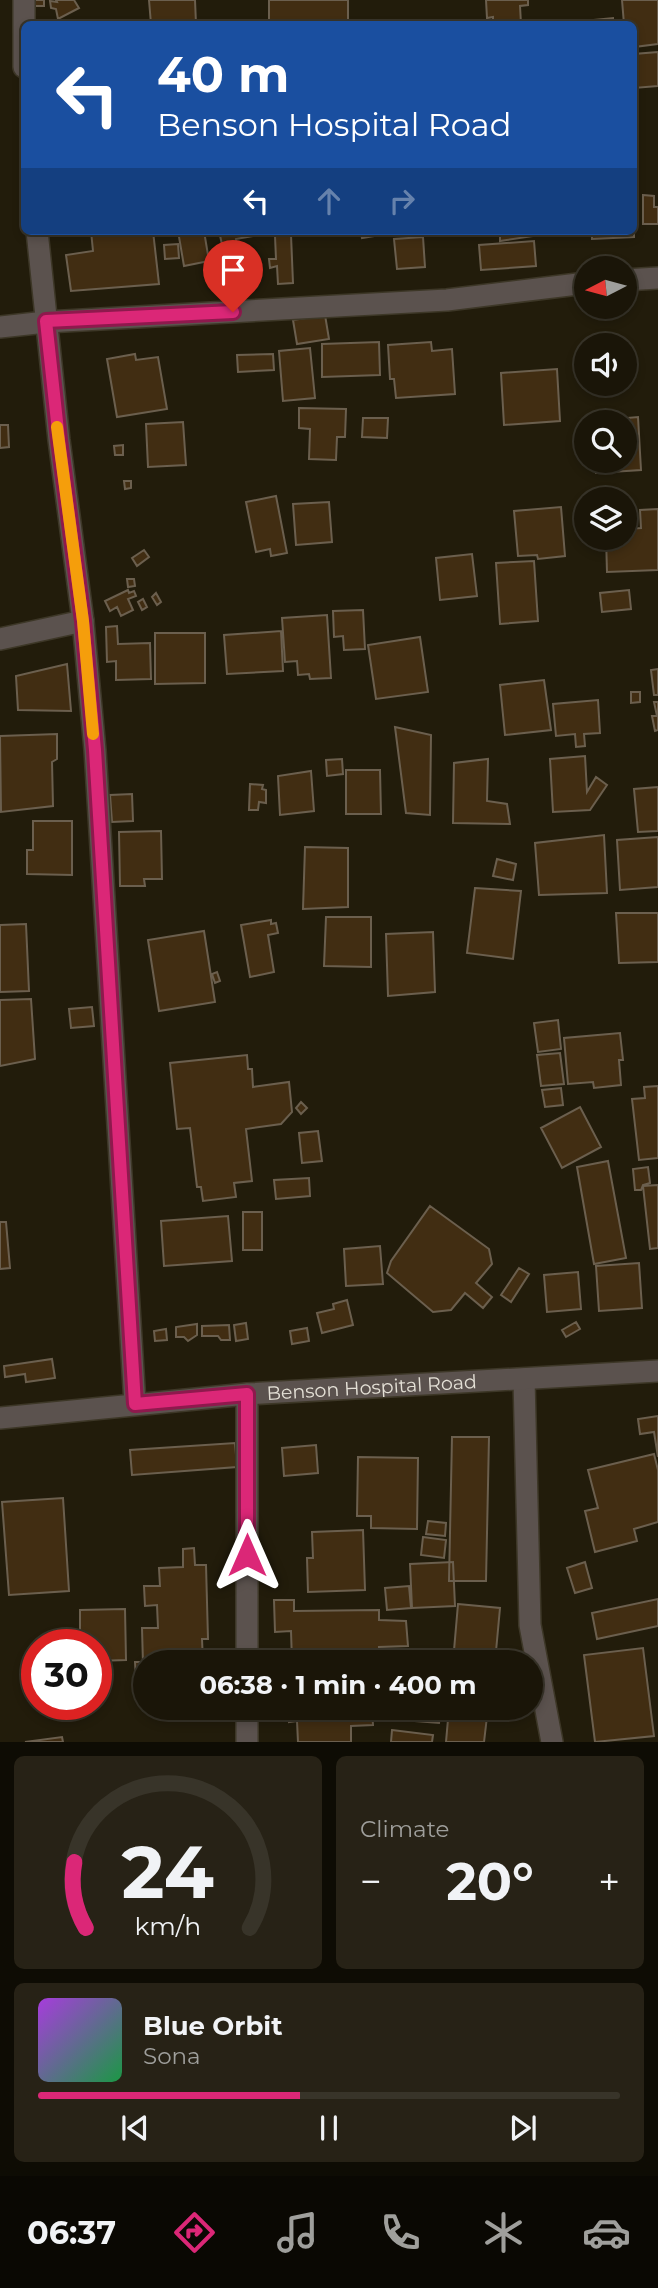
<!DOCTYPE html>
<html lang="en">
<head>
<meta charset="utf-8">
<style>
  body { margin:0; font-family:Montserrat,sans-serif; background:#272216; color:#f1f3f6; height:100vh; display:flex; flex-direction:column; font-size:26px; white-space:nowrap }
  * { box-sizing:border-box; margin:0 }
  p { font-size:23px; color:#9f9f9c }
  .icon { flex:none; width:38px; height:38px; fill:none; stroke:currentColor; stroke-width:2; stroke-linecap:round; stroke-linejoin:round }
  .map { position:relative; height:1742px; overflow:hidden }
  .details { display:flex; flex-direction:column; gap:14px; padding:14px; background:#0e0c04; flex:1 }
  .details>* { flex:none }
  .banner { position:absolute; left:21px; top:21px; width:616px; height:214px; border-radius:10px; box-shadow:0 4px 10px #0003,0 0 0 2px #383429; background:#1a4fa0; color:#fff; overflow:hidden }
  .needle { width:46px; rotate:264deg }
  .buttons { position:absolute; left:574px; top:256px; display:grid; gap:14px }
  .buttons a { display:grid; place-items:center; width:63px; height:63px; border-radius:50%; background:#1a1508; box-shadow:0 4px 10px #0003,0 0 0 2px #383429; font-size:35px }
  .speed { position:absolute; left:21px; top:1629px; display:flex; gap:14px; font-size:35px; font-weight:700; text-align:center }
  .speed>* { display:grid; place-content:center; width:91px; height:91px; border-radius:50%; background:#1a1508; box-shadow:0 4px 10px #0003,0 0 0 2px #383429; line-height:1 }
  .speed .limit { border:10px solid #d22; background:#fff; color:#111 }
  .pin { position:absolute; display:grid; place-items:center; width:60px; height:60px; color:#fff; margin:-72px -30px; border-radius:50% 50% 50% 0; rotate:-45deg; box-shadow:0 0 7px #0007 }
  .pin .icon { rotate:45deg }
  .me { position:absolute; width:77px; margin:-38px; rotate:0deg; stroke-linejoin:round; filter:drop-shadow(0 0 5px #0008) }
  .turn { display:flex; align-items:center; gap:24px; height:147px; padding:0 21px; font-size:32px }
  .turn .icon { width:91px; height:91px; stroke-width:2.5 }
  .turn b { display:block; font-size:49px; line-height:60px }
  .lanes { display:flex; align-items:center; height:66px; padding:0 21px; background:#0003; justify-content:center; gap:35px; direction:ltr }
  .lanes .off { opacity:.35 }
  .big { font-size:52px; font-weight:700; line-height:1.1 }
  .details .card { flex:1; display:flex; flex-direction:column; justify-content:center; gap:10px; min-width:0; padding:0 24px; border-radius:10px; background:#272216 }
  .details .dial { align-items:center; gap:0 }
  .dial svg { height:182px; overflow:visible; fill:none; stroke:#383429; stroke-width:7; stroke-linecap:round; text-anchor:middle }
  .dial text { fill:#f1f3f6; stroke:none }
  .song { display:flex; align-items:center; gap:21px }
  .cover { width:84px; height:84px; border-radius:10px; background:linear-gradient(135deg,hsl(280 70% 55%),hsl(140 70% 35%)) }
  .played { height:7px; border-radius:4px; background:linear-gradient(90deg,#db2777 45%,#383429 45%) }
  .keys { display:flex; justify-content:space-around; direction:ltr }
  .heat { display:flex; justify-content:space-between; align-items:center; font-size:38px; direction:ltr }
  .details .tiles { flex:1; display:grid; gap:14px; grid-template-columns:1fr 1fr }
  .card:last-child { grid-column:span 2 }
  .trip { position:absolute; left:133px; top:1650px; width:410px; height:70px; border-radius:35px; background:#1a1508; box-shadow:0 4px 10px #0003,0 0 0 2px #383429; font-weight:700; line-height:70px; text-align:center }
  .menu { display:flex; height:112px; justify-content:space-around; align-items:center; background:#0a0803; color:#9f9f9c }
  .menu .icon { width:49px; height:49px }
  .menu .active { color:#db2777 }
  .menu b { font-size:32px; color:#f1f3f6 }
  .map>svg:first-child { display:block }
  .building { fill:#412d12; stroke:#6b5f4e; stroke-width:2 }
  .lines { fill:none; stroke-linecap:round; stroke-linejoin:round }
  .minor-casing { stroke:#3d3727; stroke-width:24 }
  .minor { stroke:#5b524e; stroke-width:21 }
  .route-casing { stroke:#8e194d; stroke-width:18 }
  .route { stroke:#db2777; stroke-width:12 }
  .slow { stroke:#f59e0b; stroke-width:12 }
  .labels { text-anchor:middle; stroke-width:7; stroke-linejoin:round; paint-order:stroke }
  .street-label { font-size:19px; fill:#e4e0d6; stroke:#221c0b }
</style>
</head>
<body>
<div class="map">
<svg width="658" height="1742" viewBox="0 0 658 1742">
  <rect width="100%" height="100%" fill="#221c0b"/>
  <path class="building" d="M33 0H44V6H33Z
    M56 0H74L79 8 58 19 56 9 51 8 50 1 57 2Z
    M149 0H195L196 24H151Z
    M269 0H348V24H269Z
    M486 0H528V5L520 6 521 24H493V17L487 18Z
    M622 0H658V44L634 47V24H624Z
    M613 18V24H552Z
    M658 52V86L634 88V54Z
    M643 195 654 196V207H658V224H643Z
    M634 226V237L592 239V231H634Z
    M91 231H153L159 284 71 291 66 255 93 251Z
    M178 231H204L209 261 184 266Z
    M219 231H257L258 235 236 239 237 245 223 249Z
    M361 231H404L362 238Z
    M500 231H547V234L500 241Z
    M291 235 293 283 278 284 277 266 270 268 269 259H276L275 236Z
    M423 237 425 267 397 269 394 239Z
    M534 241 536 266 481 270 479 245Z
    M178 244 179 258 165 259 164 245Z
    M212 269 226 273 224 282 210 279Z
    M325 315 329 339 297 344 293 320Z
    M379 342 380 375 322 377V344Z
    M431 342 432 351 452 349 455 394 396 398 394 379H390L388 345Z
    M310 348 315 398 283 401 279 351Z
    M135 354 136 360 158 357 167 409 117 417 107 359Z
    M273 354 274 370 238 372 237 355Z
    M557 369 560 421 504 425 501 373Z
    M299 408 346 409 345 437H337L336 460 309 459 310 429 299 428Z
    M638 417 641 470 596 473 595 460H625V422L592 421Z
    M363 418H388L387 438 362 437Z
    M183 422 186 465 148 467 146 424Z
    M0 425H8L9 447 0 448Z
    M123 445V455H115L114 446Z
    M124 481H131V488L125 489Z
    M276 496 287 553 271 556 270 549 256 552 246 502Z
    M329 502 332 542 296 545 293 504Z
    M561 507 565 556 538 559 537 555 518 556 514 511Z
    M658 509V570L607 572 606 537H625V529L641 528 640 510Z
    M144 550 149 557 137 566 132 558Z
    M472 554 477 596 440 600 436 558Z
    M534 561 538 621 500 624 496 563Z
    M127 579H134L135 586 128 587Z
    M128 590 129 593 134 591 136 596 128 599 133 610 121 616 117 607 110 611 105 601Z
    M629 590 631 609 602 612 600 593Z
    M156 593 161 602 157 605 152 597Z
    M143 599 147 607 142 610 138 602Z
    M363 610 365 649 344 650 343 636 334 637 333 611Z
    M327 615 331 678 310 679 309 674 298 675 297 661 285 662 282 618Z
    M117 626 118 644 150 643 151 679 116 680V661L107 662 106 627Z
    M281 631 283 671 227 674 224 635Z
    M155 633H205V683L155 684Z
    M420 637 428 692 376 699 368 645Z
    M67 664 71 711 18 710 16 676Z
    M658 669V695H654L651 670Z
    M544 680 551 730 505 735 500 685Z
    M631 692H640V702L631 703Z
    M598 700 600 733 584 734 585 746 576 747 575 734 556 736 553 704Z
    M654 702H658V730L655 731 652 716H657Z
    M395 727 431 735 430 815 406 813Z
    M57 734V759L52 762 53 806 1 812 0 736Z
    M585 756 587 792 596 777 607 785 590 810 553 812 550 759Z
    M342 759 343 774 327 776 326 760Z
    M488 759 487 801 507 804 510 824 453 823 454 763Z
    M346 770H380L381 814H346Z
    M311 771 314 811 280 815 278 776Z
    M250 784 263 785 262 789 266 790V803L259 802 258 810H249Z
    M658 787V831L638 832 634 789Z
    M132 794 133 821 112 822 110 795Z
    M33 821H72V875L27 874V850H33Z
    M161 831 162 879H144L145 886H120L119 832Z
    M604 835 607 893 539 895 535 843Z
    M658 837V887L620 890 617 840Z
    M305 847 348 848V907L303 909Z
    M497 859 516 864 513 880 493 876Z
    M475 888 521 891 513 959 467 953Z
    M616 913H658V962L619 963Z
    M326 917H371V967L324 966Z
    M271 920V924L276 923 278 933 268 935 274 972 250 977 241 925Z
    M26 924 29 991 0 992V925Z
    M204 931 215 1002 159 1011 148 940Z
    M433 932 435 992 388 996 386 934Z
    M217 972 220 981 215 983 212 974Z
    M31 999 35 1059 0 1066V1000Z
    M92 1007 94 1026 71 1028 69 1009Z
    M558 1020 561 1049 538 1052 534 1023Z
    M620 1033 623 1060H619L621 1085 594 1088 593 1082 568 1084 564 1038Z
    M560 1053 564 1084 541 1086 537 1055Z
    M247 1055 248 1069H252L253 1087 289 1082 292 1112 281 1124 246 1129 252 1181 234 1183 236 1197 203 1201 201 1187H197L190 1128 177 1129 170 1063Z
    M658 1086V1158L639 1160 632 1099 645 1098 644 1087Z
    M561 1088 563 1105 545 1107 542 1090Z
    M301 1102 307 1108 301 1114 296 1108Z
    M580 1107 601 1147 562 1168 541 1128Z
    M318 1131 322 1161 302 1163 299 1133Z
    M608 1161 626 1258 594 1264 577 1167Z
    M648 1167 650 1183 643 1185 641 1190H635L633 1169Z
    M309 1178 310 1196 276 1199 274 1180Z
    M658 1185V1248L650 1249 643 1186Z
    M430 1206 489 1249 492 1264 476 1283 492 1297 483 1308 465 1293 451 1310 433 1312 387 1273 391 1261Z
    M243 1212H262V1250H243Z
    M228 1216 232 1261 164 1266 161 1221Z
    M0 1222H6L10 1268 0 1269Z
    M380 1246 383 1284 346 1286 344 1249Z
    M639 1263 642 1308 599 1311 596 1266Z
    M519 1268 529 1274 511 1302 501 1295Z
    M578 1272 581 1309 547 1312 544 1275Z
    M347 1300 353 1325 322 1333 317 1313 334 1309 333 1304Z
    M576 1322 580 1329 566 1337 562 1330Z
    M246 1323 248 1339 236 1341 234 1325Z
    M197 1324V1335L188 1341 184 1337H176V1327Z
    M229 1325 230 1340H221L218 1336H202V1326Z
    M307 1328 309 1341 292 1344 290 1331Z
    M166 1329 167 1340 155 1341 154 1331Z
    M52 1359 55 1378 26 1382 25 1374 5 1377 4 1366Z
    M658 1416V1457L654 1432 640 1434 638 1419Z
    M452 1437H489L486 1581H449Z
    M235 1443 237 1467 132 1475 130 1450Z
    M316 1445 318 1473 284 1476 282 1448Z
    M654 1454 658 1470V1522L634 1529 637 1541 595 1552 585 1511 598 1508 588 1470Z
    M358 1457 418 1458 417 1529 371 1528V1516H357Z
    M63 1498 69 1591 9 1595 2 1502Z
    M428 1521 446 1523 445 1536 426 1534Z
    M363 1530 365 1590 308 1592 307 1558H313L312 1532Z
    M423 1537 446 1540 444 1558 421 1555Z
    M194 1548 195 1565H206L208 1639H202L203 1662 143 1664 142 1628H158L157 1605 145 1606 144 1586H160L159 1568 183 1567V1549Z
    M453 1562 455 1606 412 1608 410 1564Z
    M585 1562 592 1588 575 1593 567 1568Z
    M409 1586 411 1608 387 1610 385 1588Z
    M658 1599V1626L597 1639 592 1613Z
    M274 1600H294V1611L379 1610V1620L406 1621 408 1646 379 1647 380 1662H292L291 1631 275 1632Z
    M458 1604 500 1608 495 1662H453Z
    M125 1609 126 1660 96 1661V1645H80V1610Z
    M643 1648 654 1736 595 1742 584 1655Z
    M396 1653 445 1658 444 1662H395Z
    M135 1662H164H145V1681L136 1680Z
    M289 1708H372L373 1725 351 1726V1742H298L297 1721 289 1722Z
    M391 1708H441L439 1723 390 1719Z
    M449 1708H488L484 1742H446Z
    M392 1730 433 1735 432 1742H391Z
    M62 1737 63 1742H25Z"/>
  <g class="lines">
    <defs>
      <g id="minor">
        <path d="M24 0V67"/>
        <path d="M37 231 59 440 83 621 95 750 135 1404"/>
        <path d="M625 280 658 278"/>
        <path d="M0 327 46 322 447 300 586 283"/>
        <path d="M0 639 83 621"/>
        <path d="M524 1379 530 1625 552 1742"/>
        <path d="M247 1394V1662"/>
        <path id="s1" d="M0 1418 247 1394 658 1371"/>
        <path d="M247 1708V1742"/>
      </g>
    </defs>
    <use href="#minor" class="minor-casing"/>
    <use href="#minor" class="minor"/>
  </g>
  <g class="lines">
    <defs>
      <path id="route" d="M233 312 46 321 59 440 83 621 95 750 135 1404 247 1394V1555"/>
    </defs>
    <use href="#route" class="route-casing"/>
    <use href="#route" class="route"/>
    <path class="slow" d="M57 427 83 621 93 734"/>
  </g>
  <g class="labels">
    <g class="street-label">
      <text dy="7" stroke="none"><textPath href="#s1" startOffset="373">Benson Hospital Road</textPath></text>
    </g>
  </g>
</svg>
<div class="buttons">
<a><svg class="needle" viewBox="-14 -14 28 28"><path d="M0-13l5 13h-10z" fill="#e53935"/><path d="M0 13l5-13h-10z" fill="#9f9f9c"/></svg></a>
<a><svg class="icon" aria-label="sound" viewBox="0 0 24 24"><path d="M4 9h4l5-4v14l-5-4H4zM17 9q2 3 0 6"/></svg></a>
<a><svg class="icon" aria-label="search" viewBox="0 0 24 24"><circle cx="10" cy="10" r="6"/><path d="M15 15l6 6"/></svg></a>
<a><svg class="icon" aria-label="layers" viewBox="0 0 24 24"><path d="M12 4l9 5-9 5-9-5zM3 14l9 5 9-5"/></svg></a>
</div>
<div class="speed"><div class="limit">30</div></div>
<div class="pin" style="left:233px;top:312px;background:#d93025"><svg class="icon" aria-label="arrive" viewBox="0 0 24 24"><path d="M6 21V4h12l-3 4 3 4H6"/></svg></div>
<svg class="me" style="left:247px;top:1555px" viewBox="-20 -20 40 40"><path d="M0-17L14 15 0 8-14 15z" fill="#db2777" stroke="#fff" stroke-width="4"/></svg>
<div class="trip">06:38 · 1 min · 400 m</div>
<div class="banner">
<div class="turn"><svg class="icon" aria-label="left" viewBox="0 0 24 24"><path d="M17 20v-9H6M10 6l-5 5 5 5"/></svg><div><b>40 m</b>Benson Hospital Road</div></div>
<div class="lanes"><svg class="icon" aria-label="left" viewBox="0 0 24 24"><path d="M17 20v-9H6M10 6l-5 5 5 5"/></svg><svg class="icon off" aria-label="ahead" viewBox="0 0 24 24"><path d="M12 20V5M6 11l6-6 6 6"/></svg><svg class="icon off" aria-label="right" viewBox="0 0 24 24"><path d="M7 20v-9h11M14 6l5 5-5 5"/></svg></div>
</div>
</div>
<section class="details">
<div class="tiles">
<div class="card dial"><svg viewBox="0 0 100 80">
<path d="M14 69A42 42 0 1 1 86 69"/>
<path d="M14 69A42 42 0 0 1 9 40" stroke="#db2777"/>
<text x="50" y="56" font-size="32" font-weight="700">24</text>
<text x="50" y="72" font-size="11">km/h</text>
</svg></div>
<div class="card"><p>Climate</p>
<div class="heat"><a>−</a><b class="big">20°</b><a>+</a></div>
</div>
<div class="card">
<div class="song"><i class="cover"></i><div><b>Blue Orbit</b><p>Sona</p></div></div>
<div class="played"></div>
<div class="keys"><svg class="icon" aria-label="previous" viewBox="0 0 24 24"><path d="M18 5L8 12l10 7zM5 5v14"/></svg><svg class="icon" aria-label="pause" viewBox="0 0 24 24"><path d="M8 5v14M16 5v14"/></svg><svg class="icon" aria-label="next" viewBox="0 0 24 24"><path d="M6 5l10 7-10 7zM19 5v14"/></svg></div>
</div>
</div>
</section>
<nav class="menu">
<b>06:37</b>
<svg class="icon active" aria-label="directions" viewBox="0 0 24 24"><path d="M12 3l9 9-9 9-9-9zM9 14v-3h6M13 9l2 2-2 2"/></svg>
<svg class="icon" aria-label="music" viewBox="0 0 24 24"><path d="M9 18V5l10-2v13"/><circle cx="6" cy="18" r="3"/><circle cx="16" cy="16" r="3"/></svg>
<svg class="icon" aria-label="phone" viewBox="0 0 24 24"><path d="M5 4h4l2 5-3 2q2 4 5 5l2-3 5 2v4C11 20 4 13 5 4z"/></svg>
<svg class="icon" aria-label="climate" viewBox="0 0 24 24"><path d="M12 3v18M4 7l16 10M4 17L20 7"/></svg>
<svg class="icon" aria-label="car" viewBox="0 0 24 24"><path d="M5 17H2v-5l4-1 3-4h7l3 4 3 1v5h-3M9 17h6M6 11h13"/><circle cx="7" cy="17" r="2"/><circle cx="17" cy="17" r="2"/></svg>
</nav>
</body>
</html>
